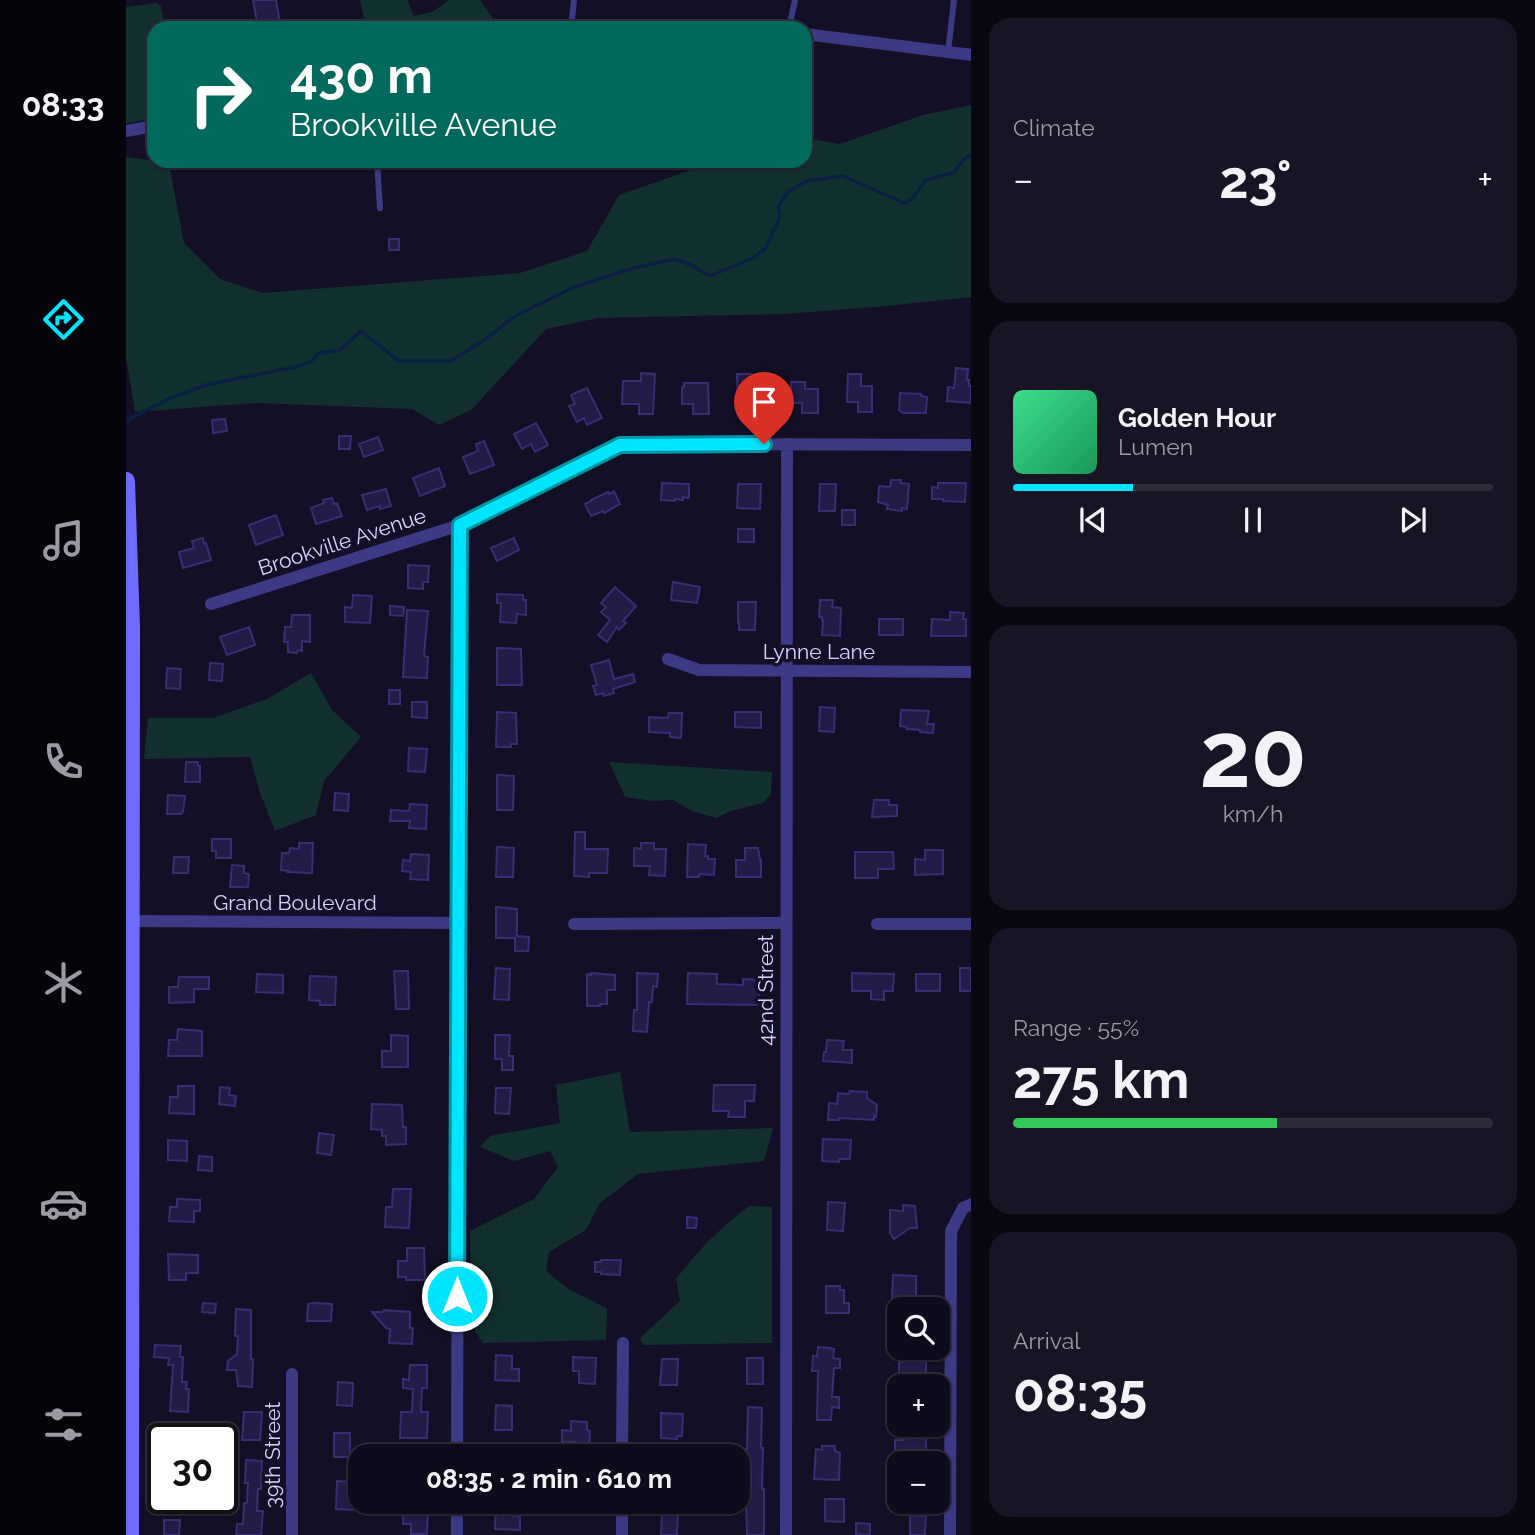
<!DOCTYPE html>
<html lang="en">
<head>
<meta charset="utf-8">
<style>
  body { margin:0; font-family:Raleway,sans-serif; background:#171425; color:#f1f3f6; height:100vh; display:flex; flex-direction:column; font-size:26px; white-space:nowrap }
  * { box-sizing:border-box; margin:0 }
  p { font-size:23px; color:#9b9ba3 }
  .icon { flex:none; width:38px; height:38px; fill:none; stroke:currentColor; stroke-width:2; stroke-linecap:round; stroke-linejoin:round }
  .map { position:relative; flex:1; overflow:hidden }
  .side { display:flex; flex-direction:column; gap:18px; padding:18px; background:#08060f; width:564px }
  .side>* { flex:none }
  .guide { position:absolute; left:21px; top:21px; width:665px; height:147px; border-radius:21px; box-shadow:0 2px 5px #0004,0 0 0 2px #2e2b3b; background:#00695c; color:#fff; overflow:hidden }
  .tools { position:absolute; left:761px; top:1297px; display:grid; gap:14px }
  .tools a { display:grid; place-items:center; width:63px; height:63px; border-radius:14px; background:#0e0b1c; box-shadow:0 2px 5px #0004,0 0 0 2px #2e2b3b; font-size:35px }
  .speed { position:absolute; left:21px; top:1423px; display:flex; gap:14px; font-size:35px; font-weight:700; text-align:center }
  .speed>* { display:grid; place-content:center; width:91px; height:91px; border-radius:50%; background:#0e0b1c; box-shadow:0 2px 5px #0004,0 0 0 2px #2e2b3b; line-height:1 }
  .speed .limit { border:4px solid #111; border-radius:10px; background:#fff; color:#111 }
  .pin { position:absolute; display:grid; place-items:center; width:60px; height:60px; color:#fff; margin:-72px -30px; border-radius:50% 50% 50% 0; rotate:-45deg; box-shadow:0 0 7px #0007 }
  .pin .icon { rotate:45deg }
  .me { position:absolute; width:77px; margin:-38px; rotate:0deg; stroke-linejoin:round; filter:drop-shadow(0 0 5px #0008) }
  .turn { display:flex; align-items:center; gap:24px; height:147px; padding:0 28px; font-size:32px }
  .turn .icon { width:91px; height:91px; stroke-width:2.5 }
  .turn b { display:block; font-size:49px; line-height:60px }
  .big { font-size:52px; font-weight:700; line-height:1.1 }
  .side .tile { flex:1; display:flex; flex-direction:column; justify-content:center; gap:10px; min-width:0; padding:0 24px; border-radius:21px; background:#171425 }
  .side .dial { align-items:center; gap:0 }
  .dial b { font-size:91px; line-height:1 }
  .song { display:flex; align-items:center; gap:21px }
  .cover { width:84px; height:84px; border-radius:10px; background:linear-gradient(135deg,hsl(150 70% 55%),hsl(150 70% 35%)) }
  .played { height:7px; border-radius:4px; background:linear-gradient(90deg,#00e5ff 25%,#2e2b3b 25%) }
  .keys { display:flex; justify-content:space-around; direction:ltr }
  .heat { display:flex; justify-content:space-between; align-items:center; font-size:38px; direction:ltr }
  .charge { height:10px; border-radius:5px; background:linear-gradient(90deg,#34c759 55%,#2e2b3b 0) }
  .trip { position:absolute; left:222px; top:1444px; width:402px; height:70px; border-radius:21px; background:#0e0b1c; box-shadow:0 2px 5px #0004,0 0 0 2px #2e2b3b; font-weight:700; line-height:70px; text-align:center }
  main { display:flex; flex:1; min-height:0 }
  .tab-bar { display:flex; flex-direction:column; width:126px; justify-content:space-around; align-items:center; background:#06040b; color:#9b9ba3 }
  .tab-bar .icon { width:49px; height:49px }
  .tab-bar .on { color:#00e5ff }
  .tab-bar b { font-size:32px; color:#f1f3f6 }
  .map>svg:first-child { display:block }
  .green { fill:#12302f }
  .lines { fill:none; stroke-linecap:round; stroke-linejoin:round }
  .stream { stroke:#0a1f44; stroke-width:3.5 }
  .building { fill:#241b47; stroke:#3b2d73; stroke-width:2 }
  .lane { stroke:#3d3a85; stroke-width:6 }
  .street { stroke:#3d3a85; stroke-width:12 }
  .secondary { stroke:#6f6bff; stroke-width:18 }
  .route-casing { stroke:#0095a6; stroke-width:18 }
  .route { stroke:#00e5ff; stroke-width:12 }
  .labels { text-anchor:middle; stroke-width:7; stroke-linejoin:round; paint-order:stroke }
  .street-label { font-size:21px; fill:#d9d4ff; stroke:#130f26 }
</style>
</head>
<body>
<main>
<nav class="tab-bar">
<b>08:33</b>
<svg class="icon on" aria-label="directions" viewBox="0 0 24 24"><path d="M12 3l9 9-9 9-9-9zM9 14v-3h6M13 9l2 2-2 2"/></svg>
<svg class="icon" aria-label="music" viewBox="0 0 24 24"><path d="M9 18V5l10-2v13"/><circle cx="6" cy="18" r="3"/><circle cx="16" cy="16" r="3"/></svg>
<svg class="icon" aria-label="phone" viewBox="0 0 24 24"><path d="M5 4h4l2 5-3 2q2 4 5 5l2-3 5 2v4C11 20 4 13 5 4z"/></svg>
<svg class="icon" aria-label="climate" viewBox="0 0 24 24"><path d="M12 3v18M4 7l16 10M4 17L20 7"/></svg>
<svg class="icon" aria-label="car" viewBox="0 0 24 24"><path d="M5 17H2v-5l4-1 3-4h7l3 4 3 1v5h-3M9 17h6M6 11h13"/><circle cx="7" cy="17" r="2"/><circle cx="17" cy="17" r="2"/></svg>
<svg class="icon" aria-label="filters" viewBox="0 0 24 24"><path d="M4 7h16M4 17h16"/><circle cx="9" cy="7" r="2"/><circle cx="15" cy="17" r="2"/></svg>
</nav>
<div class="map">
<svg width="846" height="1535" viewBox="0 0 846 1535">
  <rect width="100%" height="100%" fill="#130f26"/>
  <path class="green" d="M234 0H281L288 16 306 12 323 0H354L366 17V28H240Z
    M31 3 35 6 39 28H28V119L0 123V7Z
    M845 105V297L751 307 658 314 472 318 420 329 345 410 313 425 286 409 129 403 9 412 0 356V157L43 163 58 243 94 279 136 293 394 273 461 251 493 195 591 161H679V138L714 144 797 115Z
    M185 673 206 710 235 737 198 781 190 815 149 831 133 790 124 757 18 759 22 718H87L141 699Z
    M483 762 646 772 645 794 637 803 605 811 590 818 566 811 547 800 527 801 499 797Z
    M494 1072 504 1132 647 1128 638 1161 512 1174 474 1203 460 1230 423 1252 420 1271 444 1290 467 1301 481 1309 480 1340 357 1343 346 1327 344 1231 408 1199 432 1167 424 1151 388 1161 354 1147 364 1136 434 1123 430 1085Z
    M623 1206 646 1207V1343L517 1345 514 1338 554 1301 550 1279C572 1250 594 1228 623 1206Z"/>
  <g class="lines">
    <path class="stream" d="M2 421 5 418 47 397 80 385 174 366 187 360 193 353 214 350 235 331 273 361H324L357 341 389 316 448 287 511 267 549 259 565 265 584 276 627 258 639 249 654 217 652 206 663 191 681 181 717 176 778 203 786 199 800 180 827 173 839 158 846 155"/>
  </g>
  <path class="building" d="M127 0H150L155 28H132Z
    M263 239H273V250H263Z
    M830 368 842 369 841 380H843V386H845V403L821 401 822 387 828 388Z
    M515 373 529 374 527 414H513V404H496L497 381H515Z
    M611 374H625V376L638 377V412H621V404H612Z
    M722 374H735V386H746V412H732V402H721Z
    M665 382H679V389H692V413H676V403H665Z
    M558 383H582L583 414H567V404H556V387H558Z
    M461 388 476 418 461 425 458 418 451 422 443 406 449 404 445 395Z
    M774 393 795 394V396L801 397 800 413H777L773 410Z
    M99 419 101 431 87 433 86 420Z
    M410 423 422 445 409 452 405 444 396 449 388 434Z
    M213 436H225L224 449H213Z
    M252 437 257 450 238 457 233 444Z
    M358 441 368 465 344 474 337 457 352 451 350 444Z
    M313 468 319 486 294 496 287 478Z
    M765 480H775L774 483 783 484 781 509 776 508V511L761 509 762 505 752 502 753 486 764 487Z
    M536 483 563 484V498L557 497V500L549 499V501L535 500Z
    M812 483H840L839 502 817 501V499H806V487L812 488Z
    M612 484H635L634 509 611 508Z
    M694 484H710L709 511H693Z
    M260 489 265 506 254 509V506L241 510 236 495Z
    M488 491 494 504 478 513 477 511 465 516 459 504 465 501V500L482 492 483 494Z
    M206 498 208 504 211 503 216 516 190 524 185 508 198 503 197 500Z
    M716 510H729V525H716Z
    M150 515 157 535 130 545 123 525Z
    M612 529H628V542H612Z
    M77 538 78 544 80 543 85 560 57 568 53 552 68 548 66 541Z
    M388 538 393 550 371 561 365 548Z
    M282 565 303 566 302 582H297V589L282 588Z
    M547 582 574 587 571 603 545 600Z
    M489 587 510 606 497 621 500 623 493 630 491 627 481 642 472 635 484 620 475 612 480 607 475 603Z
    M371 594 397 595V600H400V615L391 614 390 623 374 622 375 603H371Z
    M227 595 246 596 244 623 219 622V607L226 608Z
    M694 600H707L706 607 715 608 714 636 696 635 697 620H696V617H693Z
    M612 602H630L629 630H613V623H612Z
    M264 606 278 607 277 616 264 615Z
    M281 610 302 611 298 656 302 657 301 678 277 677Z
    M824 612 838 613 837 619H840V636H805L806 619 824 620Z
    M166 615H184V642L176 641V651L172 650 171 653 162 652V642H158L159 627H165Z
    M753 619H777V635H753Z
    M123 627 129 645 101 655 94 637Z
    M371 648 395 649 396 685H371Z
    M483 660 488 679 507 674 509 682 487 689 488 693 478 696 477 693 470 695 467 686 471 685 465 665Z
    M84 663 97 664 96 681 83 680Z
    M41 668 55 669 54 689 40 688Z
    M263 690H274V704H263Z
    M286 702H301V718L286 717Z
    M694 707 709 708 708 732 693 731Z
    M775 710 803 711 801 724H808L807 733 794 732V730L781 729V727L774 726Z
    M371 712 390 713 391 744H385V747H370Z
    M609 712H635V728L609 727Z
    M543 713H556L555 738 544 737V733L523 732V717L542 718Z
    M283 748 301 749 299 772 282 771Z
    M60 762H72V766H74V782H59Z
    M371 775 388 776 387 810H371Z
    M209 793 223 794 222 811 208 810Z
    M42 795 59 796 57 812H56L55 814H41Z
    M748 800H763V805H771V816L746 817Z
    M284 804 301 805 300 829 283 828 284 821H264L265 810 283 811Z
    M449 832H459V849H482L481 873H463V877L448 876Z
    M86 839H105V858H90V851H86Z
    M173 843H187L186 873 162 872 163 871 155 870 156 853H163L164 848 173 849Z
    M515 843H528V849H540L539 876 523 875 524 866H508V848L515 849Z
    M562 844 580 845 579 856H582V859H589L588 875 573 874V877H561Z
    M371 847 388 848 387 877H370Z
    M619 848H632L634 860H635V877H610V860H619Z
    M799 850H817V874L789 875V859L799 860Z
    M729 852H767L768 869H752V878H729Z
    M285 854 303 855 302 880 284 879 285 872 276 871 277 860 284 861Z
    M48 857H63L62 873H47Z
    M106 865 118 866V873L123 874 122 887H104Z
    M370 907 391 909V936L403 937 402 951H389V938H370Z
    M370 968 384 969 383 1000 368 999Z
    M834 968H845V991H834Z
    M268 971H282L283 1009H270Z
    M465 973 489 975V990H481V1004H474V1006H461V974L465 975Z
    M511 973 532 974 531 987 527 986 526 1002H523L521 1032 507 1031 508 1010H511Z
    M562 973 591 974V984L617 985V979L633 980 634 1005 561 1004Z
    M726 973 768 974 767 991H758V1000L745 999V991H726Z
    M131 974 157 975V993L130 992Z
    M790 974H814V991H790Z
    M184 976 210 977 209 1005H194V1001L183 1000Z
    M53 977H83V989H68V1002L43 1003V987H52Z
    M52 1029 76 1031V1056H42L43 1040H51Z
    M265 1035 282 1036V1067H256V1051H265Z
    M369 1035H384L383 1056H387V1070H376V1059H369Z
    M701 1040 718 1041 717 1050H726V1063L697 1061 698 1052H700Z
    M588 1085H629L628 1101H619V1117H602L603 1111H587Z
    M52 1086H68V1114L43 1113 44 1097H52Z
    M94 1087 104 1088 103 1095 110 1096 109 1106 93 1104Z
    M370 1088H385L383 1114 369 1113Z
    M724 1091 741 1092V1098L751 1105 750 1117 748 1116V1120L713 1118V1120H702L703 1103 711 1104 712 1093 723 1094Z
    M246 1104 276 1105 277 1127H280V1144L260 1145V1136H256V1130L245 1129Z
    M193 1133 208 1135 205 1155 191 1153Z
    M697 1139 725 1140 724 1159H713V1162L696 1161Z
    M42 1140 61 1141V1161L42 1160Z
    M73 1156 86 1157V1171L72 1170Z
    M267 1189H285L283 1228 259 1227 260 1207H266Z
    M51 1199 74 1200V1211H68V1222L43 1221 44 1207H51Z
    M702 1202 719 1203 717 1231 701 1230Z
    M777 1205 789 1206 791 1228H784L768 1239 764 1233V1210L777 1211Z
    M561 1217 571 1218 570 1228H561Z
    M281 1248H298L299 1280H280V1277H272V1261H281Z
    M42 1254 72 1255V1273H60V1280H43Z
    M475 1260H495L494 1275 475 1274V1272H469V1262H475Z
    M767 1275 790 1276V1309H769V1298H766Z
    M700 1286H714V1290H718V1303H723V1313H700Z
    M77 1303 90 1304 89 1313 76 1312Z
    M188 1303 206 1304 205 1321H181L182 1304Z
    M110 1309 125 1310V1359H127L126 1387 112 1386 110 1370H101L102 1361 111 1354 112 1336H109Z
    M258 1310 284 1312V1328H287L286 1344 263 1343 264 1329 260 1328 246 1312H257Z
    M29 1345 55 1346 54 1357H57L56 1382H61L60 1389H63L62 1412 44 1411 47 1365H42L43 1358 28 1357Z
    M692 1347 705 1348V1349H708L707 1358 714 1359V1368H708L706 1397H713V1408L706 1407 705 1420H691L692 1371H686L687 1356H691Z
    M777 1351H800V1377H784L782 1380 773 1372V1362H777Z
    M370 1355 386 1356V1369H393V1381L369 1380Z
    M447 1357 470 1358 469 1384 453 1383V1371H447Z
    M621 1358H637V1384H621Z
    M536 1359H552L551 1385H534Z
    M284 1365H301V1388H296L295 1412H302L301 1438H274L275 1412H286L287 1389 277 1388V1379L283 1380Z
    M212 1382 227 1383 226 1406 211 1405Z
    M370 1405 386 1406V1430H369Z
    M622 1407 636 1408 635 1448H637L636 1489H638V1535H621L620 1497H619L620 1468H618L619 1460H614V1449H621Z
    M118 1412H136L134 1440H116Z
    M535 1413 557 1414 556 1436H551V1439L535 1438Z
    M445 1421 461 1422V1430L464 1431 463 1452H449V1442H436V1430L445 1431Z
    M208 1433H224V1457H208Z
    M778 1433 800 1434V1460H798V1463H785L784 1454H769V1440H778Z
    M696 1446H709V1451L714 1453 713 1480 688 1479 690 1449 696 1450Z
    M120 1460 136 1461 135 1489H132L131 1511H137L135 1535H110L111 1524H117L118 1503H121L122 1483H119Z
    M211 1481 229 1482 227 1510 210 1509Z
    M699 1499H718V1522L699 1521Z
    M370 1504 386 1505V1516L394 1517V1530L369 1529Z
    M277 1510H302L301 1534H285V1524H277Z
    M536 1512 552 1513 551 1535H535Z
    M784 1516H800L799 1535H784Z
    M38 1520H54L53 1535H38Z
    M730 1523 744 1524V1535H730Z"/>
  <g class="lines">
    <path class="lane" d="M445 28 448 0
      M663 28 669 0
      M822 52 828 0
      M251 161 254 208"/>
    <path class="street" d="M679 34 846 55
      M0 131 28 126
      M85 604 334 525 494 445 547 444 846 445
      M542 659 573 670 846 672
      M6 921 332 923
      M448 924 660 923
      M751 924H846
      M166 1374V1535
      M331 1456 334 525
      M496 1456 497 1343
      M331 1535V1502
      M496 1535V1502
      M660 1535 661 444
      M824 1535 825 1231 837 1208 846 1204"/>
    <path class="secondary" d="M0 481 5 628 4 1535"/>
  </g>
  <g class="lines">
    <defs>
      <path id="route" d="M331 1296 334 525 494 445 638 444"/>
    </defs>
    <use href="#route" class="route-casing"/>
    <use href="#route" class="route"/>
  </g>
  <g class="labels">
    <g class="street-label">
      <text transform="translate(216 542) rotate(-18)" y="7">Brookville Avenue</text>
      <text x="693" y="659">Lynne Lane</text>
      <text x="169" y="910">Grand Boulevard</text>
      <text transform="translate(640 990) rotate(-90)" y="7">42nd Street</text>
      <text transform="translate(147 1455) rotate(-90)" y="7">39th Street</text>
    </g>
  </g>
</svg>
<div class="tools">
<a><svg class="icon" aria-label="search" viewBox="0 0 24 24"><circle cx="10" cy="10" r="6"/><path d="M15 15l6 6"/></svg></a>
<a>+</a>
<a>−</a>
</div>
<div class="speed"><div class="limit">30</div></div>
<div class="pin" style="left:638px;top:444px;background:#d93025"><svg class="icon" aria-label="arrive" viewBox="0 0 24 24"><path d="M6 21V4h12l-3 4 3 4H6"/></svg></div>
<svg class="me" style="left:331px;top:1296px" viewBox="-20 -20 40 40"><circle r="17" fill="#00e5ff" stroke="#fff" stroke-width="3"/><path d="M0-11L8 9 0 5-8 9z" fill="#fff"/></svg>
<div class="trip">08:35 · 2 min · 610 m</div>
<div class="guide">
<div class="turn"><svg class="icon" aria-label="right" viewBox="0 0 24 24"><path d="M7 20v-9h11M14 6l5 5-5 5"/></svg><div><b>430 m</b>Brookville Avenue</div></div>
</div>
</div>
<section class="side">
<div class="tile"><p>Climate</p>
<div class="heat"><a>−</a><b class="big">23°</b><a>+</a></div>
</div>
<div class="tile">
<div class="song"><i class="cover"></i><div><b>Golden Hour</b><p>Lumen</p></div></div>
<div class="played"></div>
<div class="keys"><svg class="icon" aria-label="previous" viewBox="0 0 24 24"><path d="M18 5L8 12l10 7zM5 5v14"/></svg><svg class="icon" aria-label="pause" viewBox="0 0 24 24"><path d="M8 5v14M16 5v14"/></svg><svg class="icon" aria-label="next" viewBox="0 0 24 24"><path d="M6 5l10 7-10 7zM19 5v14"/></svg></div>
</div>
<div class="tile dial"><b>20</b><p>km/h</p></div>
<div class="tile"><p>Range · 55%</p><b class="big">275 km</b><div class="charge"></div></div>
<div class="tile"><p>Arrival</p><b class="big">08:35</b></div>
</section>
</main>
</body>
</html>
